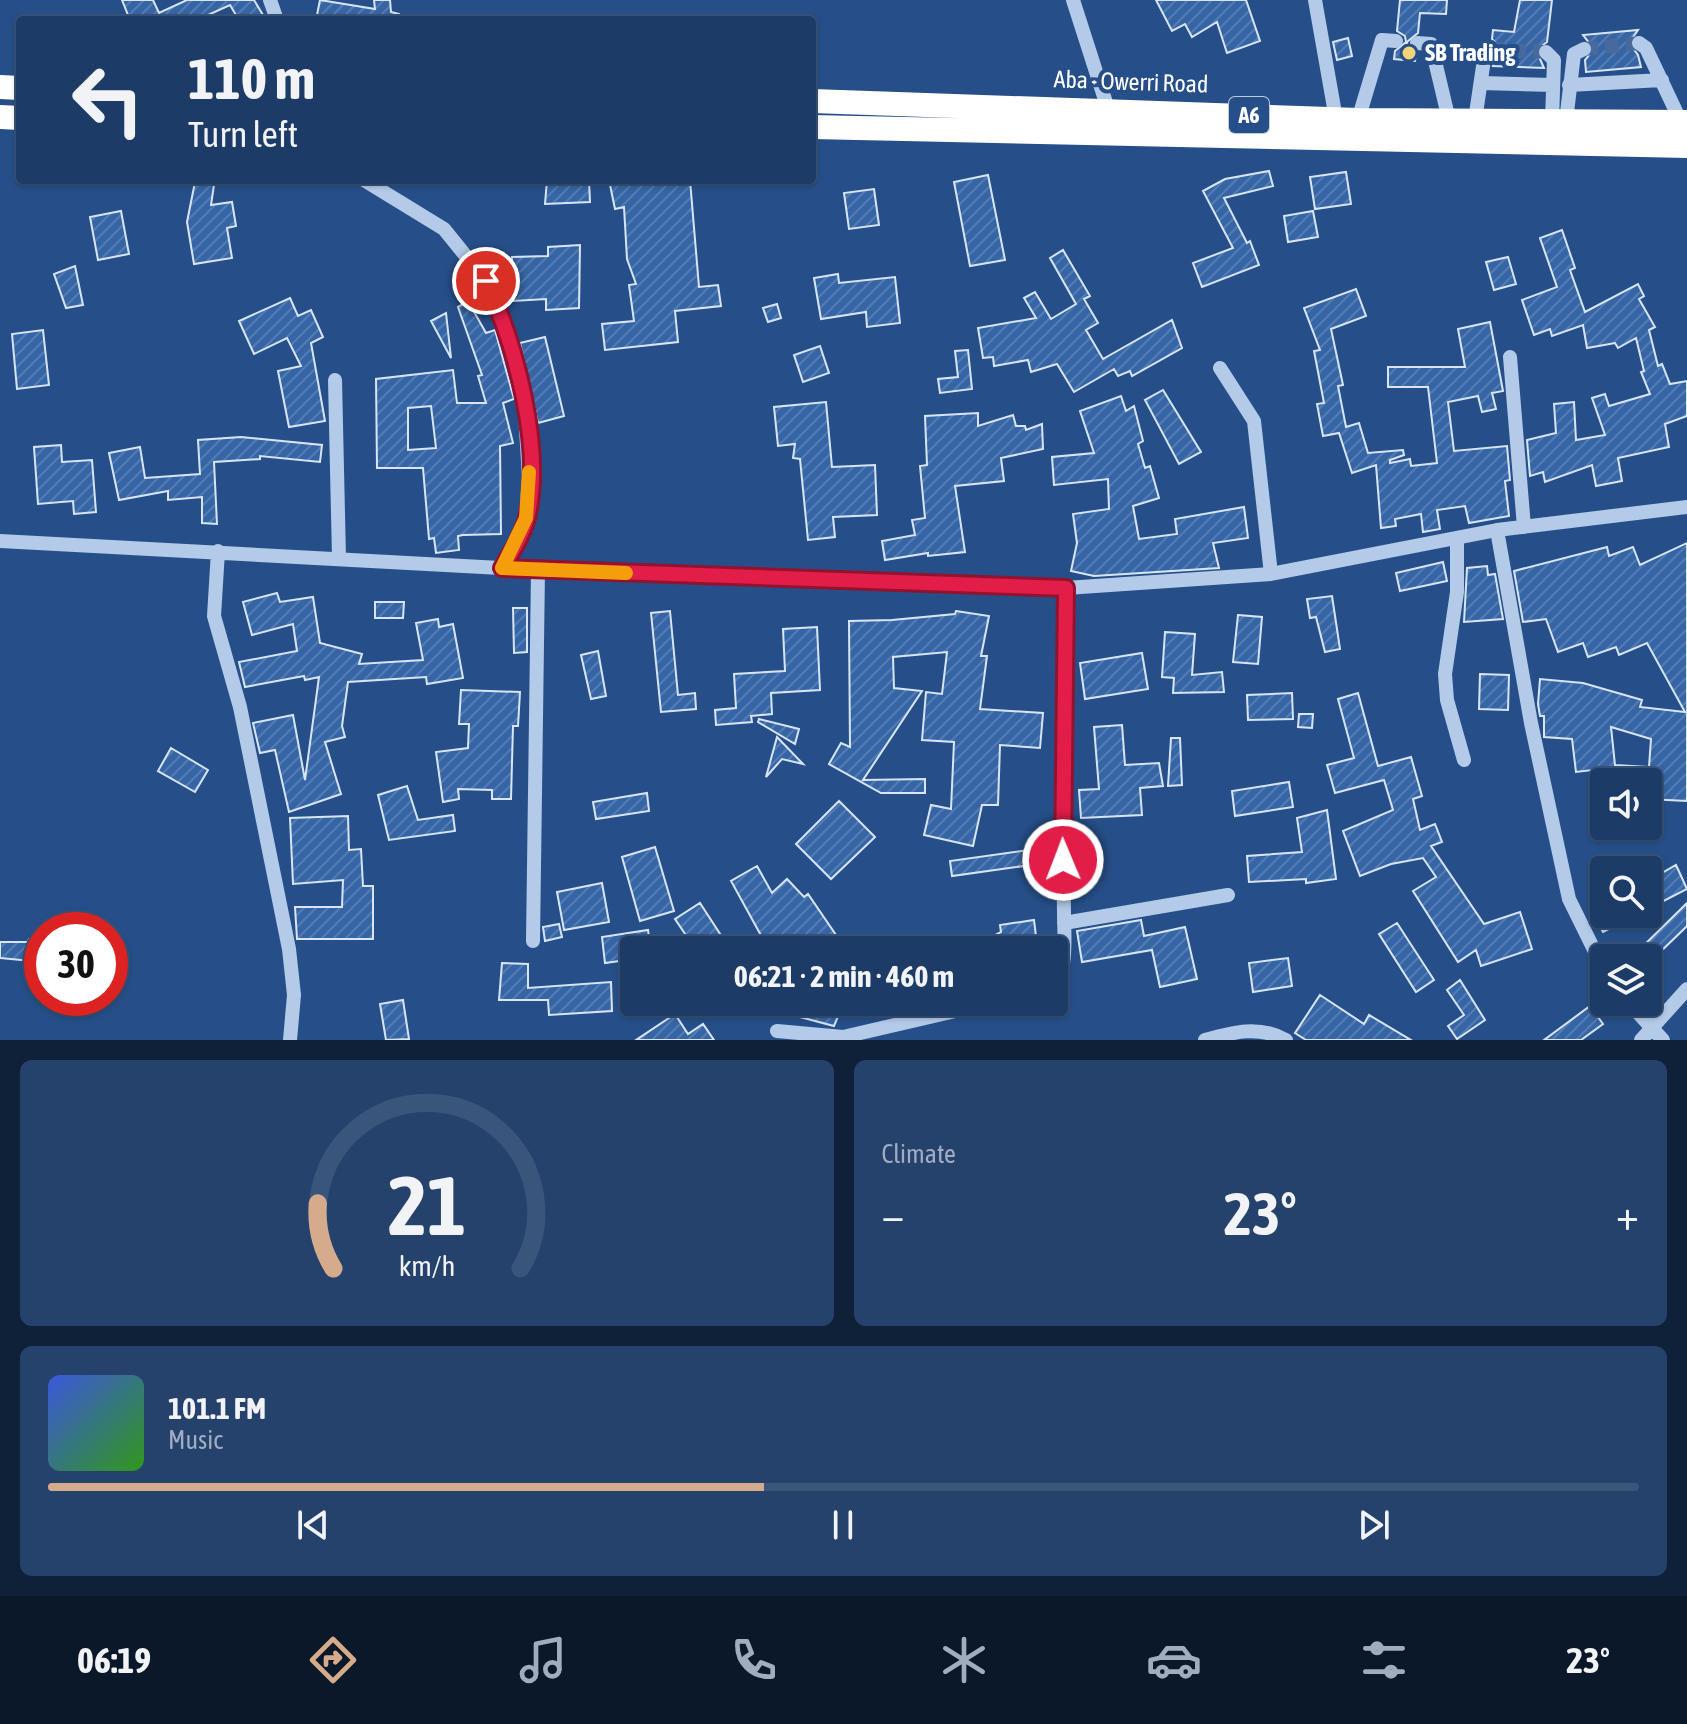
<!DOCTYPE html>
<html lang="en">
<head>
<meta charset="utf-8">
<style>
  body { margin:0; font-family:"Asap Condensed",sans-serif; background:#25426d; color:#f1f3f6; height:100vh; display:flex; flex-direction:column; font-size:30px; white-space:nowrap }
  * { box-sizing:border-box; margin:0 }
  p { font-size:26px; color:#a0adc0 }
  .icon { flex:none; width:44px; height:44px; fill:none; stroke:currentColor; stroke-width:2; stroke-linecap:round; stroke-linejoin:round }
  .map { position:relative; height:1040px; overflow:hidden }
  .details { display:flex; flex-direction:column; gap:20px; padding:20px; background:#0f2039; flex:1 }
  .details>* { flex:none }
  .guide { position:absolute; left:16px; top:16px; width:800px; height:168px; border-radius:8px; box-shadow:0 2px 6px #0004,0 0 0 2px #3a557b; background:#1c3b67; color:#f1f3f6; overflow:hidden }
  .tools { position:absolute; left:1590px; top:768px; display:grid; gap:16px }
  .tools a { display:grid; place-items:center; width:72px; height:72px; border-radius:8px; background:#1c3b67; box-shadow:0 2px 6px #0004,0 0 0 2px #3a557b; font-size:40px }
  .speed { position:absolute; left:24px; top:912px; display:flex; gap:16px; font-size:40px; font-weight:700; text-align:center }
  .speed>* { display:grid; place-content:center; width:104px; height:104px; border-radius:50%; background:#1c3b67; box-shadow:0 2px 6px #0004,0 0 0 2px #3a557b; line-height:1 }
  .speed .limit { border:12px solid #d22; background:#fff; color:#111 }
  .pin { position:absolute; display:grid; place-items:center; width:68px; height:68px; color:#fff; margin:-34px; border:4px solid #fff; border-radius:50%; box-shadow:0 2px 8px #0007 }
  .me { position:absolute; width:88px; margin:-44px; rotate:359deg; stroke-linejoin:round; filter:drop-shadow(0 0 6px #0008) }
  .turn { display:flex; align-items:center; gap:28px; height:168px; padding:0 40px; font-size:36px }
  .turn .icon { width:104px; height:104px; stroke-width:2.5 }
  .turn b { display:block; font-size:56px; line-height:68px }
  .big { font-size:60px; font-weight:700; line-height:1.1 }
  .details .widget { flex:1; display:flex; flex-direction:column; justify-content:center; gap:12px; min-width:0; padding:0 28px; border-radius:12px; background:#25426d }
  .details .dial { align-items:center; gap:0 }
  .dial svg { height:208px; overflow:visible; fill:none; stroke:#3a557b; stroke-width:7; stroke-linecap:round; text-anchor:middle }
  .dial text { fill:#f1f3f6; stroke:none }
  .song { display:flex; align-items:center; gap:24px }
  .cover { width:96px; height:96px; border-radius:12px; background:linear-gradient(135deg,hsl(230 70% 55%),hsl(110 70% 35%)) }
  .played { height:8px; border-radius:4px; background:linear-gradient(90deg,#d6ab8b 45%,#3a557b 45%) }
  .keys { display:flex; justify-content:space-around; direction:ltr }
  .heat { display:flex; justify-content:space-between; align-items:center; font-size:44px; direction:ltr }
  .details .tiles { flex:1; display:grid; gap:20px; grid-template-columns:1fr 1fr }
  .widget:last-child { grid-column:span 2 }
  .trip { position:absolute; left:620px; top:936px; width:448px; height:80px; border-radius:8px; background:#1c3b67; box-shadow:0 2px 6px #0004,0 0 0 2px #3a557b; font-weight:700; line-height:80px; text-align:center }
  .menu { display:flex; height:128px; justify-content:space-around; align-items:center; background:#0b1829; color:#a0adc0 }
  .menu .icon { width:56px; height:56px }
  .menu .current { color:#d6ab8b }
  .menu b { font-size:36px; color:#f1f3f6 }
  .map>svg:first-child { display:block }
  .building { fill:url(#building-hatch); stroke:#d7e5f7; stroke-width:2; fill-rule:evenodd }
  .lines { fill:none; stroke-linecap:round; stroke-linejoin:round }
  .minor-tunnel { stroke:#47699b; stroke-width:14; stroke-dasharray:14 7; stroke-linecap:butt }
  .minor { stroke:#b3cae9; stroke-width:14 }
  .highway { stroke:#fff; stroke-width:24 }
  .route-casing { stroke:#92132f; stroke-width:20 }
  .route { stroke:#e11d48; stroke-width:14 }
  .slow { stroke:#f59e0b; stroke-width:14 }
  .poi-dot { fill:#f3d278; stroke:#264f89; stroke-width:3 }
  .labels { text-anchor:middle; stroke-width:8; stroke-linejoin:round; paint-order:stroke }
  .shield { fill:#264f89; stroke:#becadc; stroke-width:2 }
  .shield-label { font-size:22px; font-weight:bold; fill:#fff }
  .poi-label { font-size:24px; font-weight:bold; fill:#fff; stroke:#264f89; text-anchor:start }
  .street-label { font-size:24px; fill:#fff; stroke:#264f89 }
</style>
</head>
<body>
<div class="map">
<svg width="1687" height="1040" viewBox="0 0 1687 1040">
  <defs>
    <pattern id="building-hatch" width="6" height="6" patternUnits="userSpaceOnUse" patternTransform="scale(2)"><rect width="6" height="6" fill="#3665a6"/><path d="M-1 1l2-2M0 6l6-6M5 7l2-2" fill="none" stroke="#547cb3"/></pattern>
  </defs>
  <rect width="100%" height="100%" fill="#264f89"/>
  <path class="building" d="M122 0H153L159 13 187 0H254L266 20H239L230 5 197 20H130Z
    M320 0 375 9 374 0H390L391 12 399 14V20H316Z
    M1156 0H1246L1260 41 1227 53 1217 22 1192 37 1185 24 1172 31Z
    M1400 0H1447L1446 14 1420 13 1418 33 1407 42 1408 48 1416 53 1415 61 1394 59 1395 51 1406 42 1405 36 1397 31Z
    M1520 0H1552L1547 42 1536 50 1544 68 1493 66 1501 49 1492 39 1493 30 1514 32Z
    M1638 30 1629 43 1638 55 1641 67 1586 72 1585 60 1594 49 1583 35Z
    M1348 38 1352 56 1337 60 1333 42Z
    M1269 171 1273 186 1224 198 1247 243 1250 241 1259 265 1202 287 1193 263 1233 248 1203 191 1225 179Z
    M1346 172 1351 204 1315 209 1310 177Z
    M988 175 1005 260 970 266 954 182Z
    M547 180H589L590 202 545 204Z
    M609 180H690L699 287 718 285 721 306 675 311 678 342 605 350 602 324 634 321 629 285 636 284 627 259 624 207 615 209Z
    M195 182 214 185 211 205 232 202 236 226 227 228 232 258 194 264 187 222Z
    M874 189 879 225 849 229 844 193Z
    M121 211 129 254 98 260 90 217Z
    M1313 211 1318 237 1288 242 1284 216Z
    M1562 230 1575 268 1570 270 1585 312 1638 284 1644 296 1639 299 1655 327 1649 330 1658 366 1662 364 1670 384 1687 381V416L1665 424 1669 447 1618 458 1622 481 1596 486 1592 465 1545 482 1543 472 1530 476 1527 440 1556 433 1554 404 1574 402 1576 440 1605 435 1592 398 1605 394 1609 406 1650 394 1641 372 1644 371 1636 338 1618 348 1615 343 1587 348 1583 325 1552 336 1550 329 1534 335 1522 300 1557 287 1540 238Z
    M580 245 579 308 546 310V299L513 301 512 257 548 256V247Z
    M1063 250 1090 296 1084 299 1098 323 1086 330 1103 359 1172 320 1182 348 1132 376 1130 371 1118 376 1114 369 1074 392 1057 364 1031 372 1028 360 994 366 993 357 983 358 978 328 1036 318 1024 298 1035 292 1051 319 1076 304 1050 258Z
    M1508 257 1516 284 1494 290 1486 262Z
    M75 266 83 305 66 308 54 274Z
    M838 274 839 283 895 277 900 323 867 327 866 312 821 319 814 278Z
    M1356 289 1366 316 1331 329 1343 385 1338 386 1346 427 1359 423 1368 453 1403 450 1404 455 1390 460V463L1410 459 1411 466 1437 463 1428 387H1388V367H1465L1458 329 1490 322 1503 391 1492 393 1496 409 1482 412 1478 396 1448 402 1454 451 1507 446 1510 480 1505 481 1509 516 1469 523 1465 506 1437 510 1440 529 1423 532 1421 514 1395 519 1396 526 1381 528 1376 465 1352 473 1339 433 1323 436 1317 404 1324 403 1314 351 1320 350 1304 308Z
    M290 298 298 316 311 310 323 337 311 343 325 421 289 427 278 371 301 366 287 338 254 354 239 321Z
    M468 301 486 333 495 330 514 399 503 403 513 443 500 446 501 534 463 535 458 536 459 550 436 553 434 538 429 539 423 468H377L376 379 453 370 457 403H486L478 376 482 375 458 307ZM431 406 436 448 408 450V408Z
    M777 304 781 318 768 322 763 308Z
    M446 313 451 358 431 321Z
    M43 330 49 385 17 389 12 334Z
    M545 337 564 416 538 423 520 343Z
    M820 346 829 373 803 382 794 355Z
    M968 350 972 389 940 393 938 379 958 377 955 351Z
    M1163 390 1201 452 1179 464 1145 400Z
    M1121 396 1126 411 1134 406 1143 441 1138 444 1145 468 1150 466 1159 498 1133 506 1139 539 1177 534 1175 519 1244 507 1248 538 1213 543 1219 568 1094 576 1071 571 1077 543 1073 514 1109 509 1108 479 1054 485 1052 457 1094 453 1080 411Z
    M826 402 832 467 875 465 877 515 833 517 835 537 808 540 800 459 793 458 795 444 778 446 774 407Z
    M978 413V426L1013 415 1016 426H1025L1026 430 1042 424 1043 449 1001 458 1004 481 955 486 965 552 928 556V553L885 560 882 541 915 535 912 520 925 518 920 466 927 465 925 416Z
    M241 437 322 445 320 462 260 456V459L214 462 217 524 202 523V497L168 500V491L119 500 109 453 140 447 145 478 200 474 198 440Z
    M61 445 62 462 92 460 96 512 74 514 73 501 38 504 34 447Z
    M1687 543V801L1648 799V782H1603L1601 769 1576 772 1572 739 1544 737V716H1540L1538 704 1540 679 1583 683 1642 700 1640 707 1685 712 1647 643 1619 655 1616 647 1588 657 1583 643 1558 652 1546 619 1523 622 1514 571 1607 547 1609 556 1633 547 1640 565ZM1611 727 1651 739 1649 767 1615 765Z
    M1443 562 1447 581 1400 591 1396 573Z
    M1487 566 1488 575 1495 574 1503 619 1464 622 1467 568Z
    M277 593 280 602 313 597 320 643 362 654 359 664 423 660 416 623 438 619 439 627 453 624 463 678 427 684 426 677 348 682 342 726 345 737 325 742 341 794 289 812 275 750 260 753 253 723 293 715 305 780 319 677 305 680 304 676 245 687 239 662 297 651 293 624 252 635 243 602Z
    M1332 596 1340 649 1325 652 1316 617 1310 618 1307 599Z
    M375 602H404L403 618H375Z
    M513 608H527V652L514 653Z
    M670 611 678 695 695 693 696 709 661 712 651 613Z
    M956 611 989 616 981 656H987L980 709 1043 713 1040 748 1000 745 998 805H982L973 846 924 835 931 805 951 809 954 742 922 740 926 692 942 694 947 652 893 657 894 688 922 691 863 780 925 779V793H881L829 764 841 743 850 747 849 621 892 620 955 614Z
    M1238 615 1262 617 1258 664 1233 662Z
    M817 627 820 690 771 693 772 714 751 716 752 722 716 725 715 710 736 708 734 674 785 671 783 629Z
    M1165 632 1195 634 1192 675 1222 672 1224 692 1173 693 1174 678 1162 677Z
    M598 651 606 696 591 699 581 655Z
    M1142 653 1148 689 1085 699 1080 663Z
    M1480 674 1509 675 1508 710 1479 709Z
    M461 690 520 692 518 726H513L511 799H492V790L458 789 459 799 443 802 436 752 468 748 469 724H459Z
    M1292 693 1293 719 1248 720 1247 695Z
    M1358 693 1378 766 1411 757 1422 796 1413 799 1420 830 1435 824 1442 842 1431 846 1484 924 1520 912 1532 949 1481 966 1476 950 1458 962 1413 891 1436 877 1423 858 1391 864 1360 876 1343 831 1393 810 1384 780 1335 793 1327 765 1354 758 1338 699Z
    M1299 714H1313L1312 728 1298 727Z
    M759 719 799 729 795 744 758 722Z
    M1122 725 1125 765 1159 763 1163 786 1140 788 1142 815 1081 818 1079 790 1099 789 1094 727Z
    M777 737 803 764 782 759 766 777Z
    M1171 738H1180L1182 785 1168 786Z
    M171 748 208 770 195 792 158 771Z
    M1289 782 1293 807 1235 816 1232 791Z
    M407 786 418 820 453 815 455 831 389 840 378 795Z
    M647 793 649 811 596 819 593 802Z
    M839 801 875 837 831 879 796 844Z
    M1327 810 1336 879 1306 883V879L1249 882 1247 856 1302 852 1297 818Z
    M348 816 349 850 361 849 363 886H373V939H297L295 907H342L343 880 293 884 290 818Z
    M655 847 674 911 640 921 622 857Z
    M1051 847 1053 862 952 876 950 861Z
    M1676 865 1687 889 1648 909V881Z
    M757 866 772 893 787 879 804 897 808 894 836 935 813 950H769L731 881Z
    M602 883 609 922 564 930 557 892Z
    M700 903 724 940 709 950H696L675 919Z
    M1687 903V926L1654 958H1631Z
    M1593 914H1638L1603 932Z
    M1034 920 1036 936 1043 935 1046 950H968L1001 932 1000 925Z
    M1141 920 1144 936 1185 927 1197 979 1160 987 1152 950 1082 962 1077 931Z
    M1397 923 1434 980 1416 992 1379 934Z
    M559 924 562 937 545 941 543 927Z
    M648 930 651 950H634V959L605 963 602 937Z
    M29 939 42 942V962L0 958V942H28Z
    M1288 958 1292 986 1253 992 1249 963Z
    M502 963 528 964V988L611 982 612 1011 549 1015 548 1000H499Z
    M1460 980 1485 1020 1457 1039 1448 1026 1464 1015 1447 990Z
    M1320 995 1364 1024 1369 1015 1411 1040H1306L1295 1033Z
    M403 1000 409 1039 386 1040 380 1004Z
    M806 1002H844L834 1026 800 1017Z
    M1590 1006 1603 1024 1581 1040H1544Z
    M675 1014 688 1034 703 1024 714 1040H636Z"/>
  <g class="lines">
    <path class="minor-tunnel" d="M1491 49 1546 52
      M1584 49 1639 43"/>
    <path class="minor" d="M270 0 277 20
      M1073 0 1108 109
      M1315 0 1336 119
      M1417 43 1431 44 1449 120
      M1639 43 1646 48 1681 122
      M1546 52 1554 60 1552 121
      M1481 83 1553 85
      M1569 85 1662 80
      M1358 120 1382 40 1396 41
      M1475 120 1485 53 1491 49
      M1566 121 1574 54 1584 49
      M364 180 444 229 486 281 502 314 524 397 529 477 526 518 502 568
      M1510 357 1524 527
      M1220 368 1254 421 1271 574
      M335 380 339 558
      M1497 530 1531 723 1569 899 1604 970
      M1457 538V592L1445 674 1447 700 1464 760
      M0 541 538 570 1066 588 1271 574 1497 530 1687 507
      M218 551 214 616 240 707 289 949 294 995 290 1040
      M1064 923 1228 895
      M533 941 538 570
      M1054 984C1068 972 1064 931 1064 913 1062 805 1064 697 1066 588
      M1628 1002 1663 1040
      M777 1031 843 1037 994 1002
      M1205 1040C1233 1032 1259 1025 1286 1040
      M1641 1040 1687 989"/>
    <path class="highway" d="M0 87 20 88
      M812 101 1358 120 1687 122
      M0 117 20 118
      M812 127 1687 146"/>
  </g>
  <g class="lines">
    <defs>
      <path id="route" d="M486 281C515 343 544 449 527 518 522 536 512 552 502 568L1066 588 1063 860"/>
    </defs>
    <use href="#route" class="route-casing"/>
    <use href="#route" class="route"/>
    <path class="slow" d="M529 472 526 518 502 568 626 573"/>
  </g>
  <circle class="poi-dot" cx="1409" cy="53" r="8"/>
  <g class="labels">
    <rect class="shield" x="1229" y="97" width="40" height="36" rx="6"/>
    <g class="shield-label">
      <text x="1249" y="123">A6</text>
    </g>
    <g class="poi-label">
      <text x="1425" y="61">SB Trading</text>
    </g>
    <g class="street-label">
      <text transform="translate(1131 82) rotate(2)" y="8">Aba - Owerri Road</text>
    </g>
  </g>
</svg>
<div class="tools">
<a><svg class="icon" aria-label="sound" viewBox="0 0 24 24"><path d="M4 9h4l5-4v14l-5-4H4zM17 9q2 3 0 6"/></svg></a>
<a><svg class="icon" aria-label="search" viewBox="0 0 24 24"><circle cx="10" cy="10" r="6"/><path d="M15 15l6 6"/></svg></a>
<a><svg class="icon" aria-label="layers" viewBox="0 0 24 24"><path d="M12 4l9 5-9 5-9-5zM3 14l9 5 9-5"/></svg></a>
</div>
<div class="speed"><div class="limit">30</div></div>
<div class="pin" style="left:486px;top:281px;background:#d93025"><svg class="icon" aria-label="arrive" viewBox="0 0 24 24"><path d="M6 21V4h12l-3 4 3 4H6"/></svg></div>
<svg class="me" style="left:1063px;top:860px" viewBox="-20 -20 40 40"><circle r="17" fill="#e11d48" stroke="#fff" stroke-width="3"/><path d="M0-11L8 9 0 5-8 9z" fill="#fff"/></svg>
<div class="trip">06:21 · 2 min · 460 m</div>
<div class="guide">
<div class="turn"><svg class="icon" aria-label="left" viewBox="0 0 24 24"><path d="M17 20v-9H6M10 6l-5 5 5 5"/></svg><div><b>110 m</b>Turn left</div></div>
</div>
</div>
<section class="details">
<div class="tiles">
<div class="widget dial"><svg viewBox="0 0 100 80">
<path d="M14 69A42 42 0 1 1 86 69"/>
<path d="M14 69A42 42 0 0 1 8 44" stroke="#d6ab8b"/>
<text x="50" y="56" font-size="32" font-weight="700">21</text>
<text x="50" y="72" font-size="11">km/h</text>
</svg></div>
<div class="widget"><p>Climate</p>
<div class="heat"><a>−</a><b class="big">23°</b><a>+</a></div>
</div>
<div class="widget">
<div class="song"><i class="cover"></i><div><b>101.1 FM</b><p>Music</p></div></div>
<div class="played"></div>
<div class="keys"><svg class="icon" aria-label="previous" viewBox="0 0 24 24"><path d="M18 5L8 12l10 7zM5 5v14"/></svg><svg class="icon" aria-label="pause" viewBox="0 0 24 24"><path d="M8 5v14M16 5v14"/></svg><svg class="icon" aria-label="next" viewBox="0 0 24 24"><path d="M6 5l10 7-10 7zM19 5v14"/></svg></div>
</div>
</div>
</section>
<nav class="menu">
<b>06:19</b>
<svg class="icon current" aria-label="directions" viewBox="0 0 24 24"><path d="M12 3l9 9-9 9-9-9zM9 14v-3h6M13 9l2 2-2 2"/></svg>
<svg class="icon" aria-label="music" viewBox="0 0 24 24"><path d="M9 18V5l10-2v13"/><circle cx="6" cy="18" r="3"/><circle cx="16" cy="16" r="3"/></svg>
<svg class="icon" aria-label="phone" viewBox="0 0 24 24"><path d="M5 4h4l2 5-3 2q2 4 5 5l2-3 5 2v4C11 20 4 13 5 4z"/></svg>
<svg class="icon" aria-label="climate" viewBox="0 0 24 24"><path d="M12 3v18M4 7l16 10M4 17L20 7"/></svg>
<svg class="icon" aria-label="car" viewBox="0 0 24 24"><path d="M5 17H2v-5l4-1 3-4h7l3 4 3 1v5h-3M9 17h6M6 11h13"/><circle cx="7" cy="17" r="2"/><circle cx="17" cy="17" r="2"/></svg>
<svg class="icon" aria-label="filters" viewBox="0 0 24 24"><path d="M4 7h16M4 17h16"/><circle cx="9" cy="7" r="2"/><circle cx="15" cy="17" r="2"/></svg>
<b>23°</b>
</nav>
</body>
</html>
